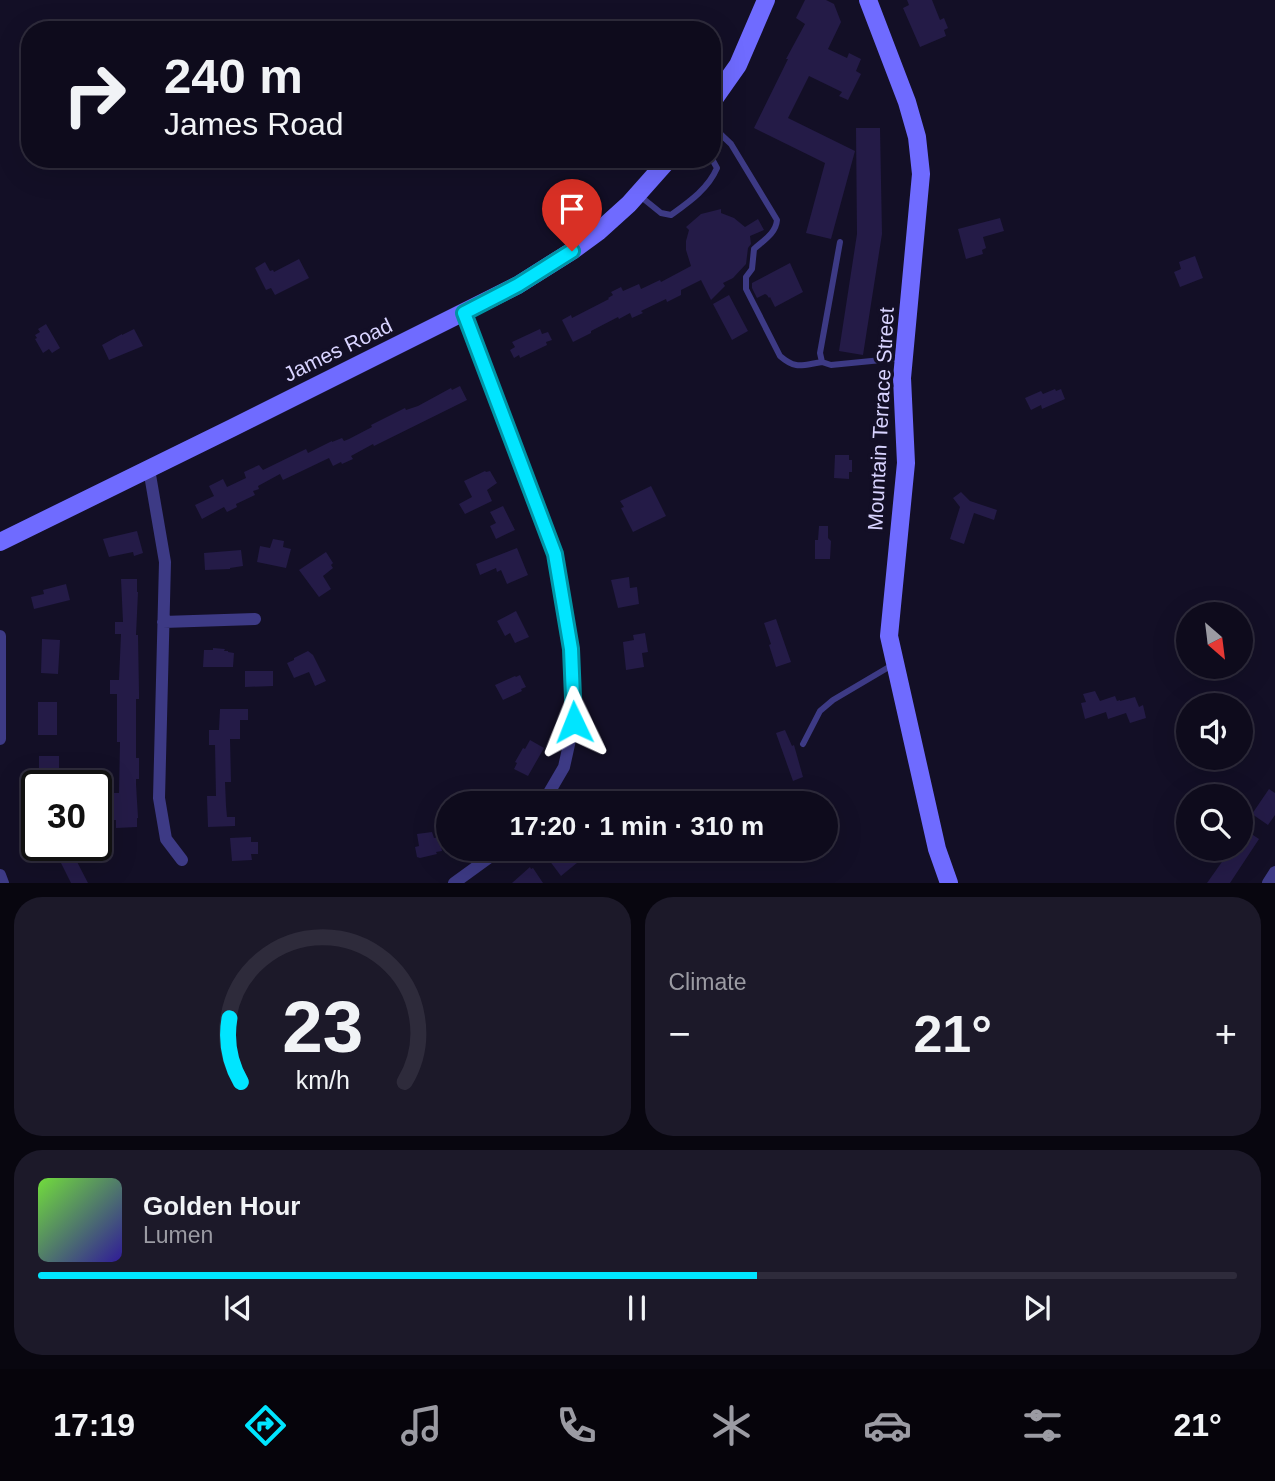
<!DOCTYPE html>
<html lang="en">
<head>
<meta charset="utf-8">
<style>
  body { margin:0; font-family:Arial,sans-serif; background:#1c1929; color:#f1f3f6; height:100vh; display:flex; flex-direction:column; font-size:26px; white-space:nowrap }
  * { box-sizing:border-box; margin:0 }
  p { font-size:23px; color:#9b9ba3 }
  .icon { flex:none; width:38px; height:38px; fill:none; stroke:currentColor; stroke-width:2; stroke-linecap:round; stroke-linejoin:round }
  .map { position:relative; height:883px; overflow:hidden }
  .drawer { display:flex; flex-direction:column; gap:14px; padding:14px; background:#08060f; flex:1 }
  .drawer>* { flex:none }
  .hud { position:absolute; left:21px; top:21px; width:700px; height:147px; border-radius:28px; box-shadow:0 7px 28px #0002,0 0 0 2px #2e2b3b; background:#0e0b1c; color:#f1f3f6; overflow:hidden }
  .needle { width:46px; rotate:152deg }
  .tools { position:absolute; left:1176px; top:602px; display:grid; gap:14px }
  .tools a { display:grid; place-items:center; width:77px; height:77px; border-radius:50%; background:#0e0b1c; box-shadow:0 7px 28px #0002,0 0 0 2px #2e2b3b; font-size:35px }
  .speed { position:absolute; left:21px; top:770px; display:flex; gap:14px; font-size:35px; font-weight:700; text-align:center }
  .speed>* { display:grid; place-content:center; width:91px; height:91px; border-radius:50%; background:#0e0b1c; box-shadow:0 7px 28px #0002,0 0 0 2px #2e2b3b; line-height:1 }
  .speed .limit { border:4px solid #111; border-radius:10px; background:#fff; color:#111 }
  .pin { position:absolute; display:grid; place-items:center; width:60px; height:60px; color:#fff; margin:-72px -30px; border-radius:50% 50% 50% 0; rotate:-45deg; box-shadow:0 0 7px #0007 }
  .pin .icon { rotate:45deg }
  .me { position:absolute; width:77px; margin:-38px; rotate:358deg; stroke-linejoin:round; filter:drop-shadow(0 0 5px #0008) }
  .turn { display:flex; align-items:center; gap:24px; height:147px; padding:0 28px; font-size:32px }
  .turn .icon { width:91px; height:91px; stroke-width:2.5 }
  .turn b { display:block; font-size:49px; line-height:60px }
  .big { font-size:52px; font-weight:600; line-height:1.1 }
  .drawer .widget { flex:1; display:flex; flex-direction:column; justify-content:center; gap:10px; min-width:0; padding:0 24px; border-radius:28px; background:#1c1929 }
  .drawer .dial { align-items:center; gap:0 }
  .dial svg { height:182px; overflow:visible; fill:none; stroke:#2e2b3b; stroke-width:7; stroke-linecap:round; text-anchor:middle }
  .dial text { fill:#f1f3f6; stroke:none }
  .song { display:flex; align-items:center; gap:21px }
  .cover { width:84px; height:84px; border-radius:10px; background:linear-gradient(135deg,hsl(100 70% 55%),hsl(250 70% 35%)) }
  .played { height:7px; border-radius:4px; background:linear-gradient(90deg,#00e5ff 60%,#2e2b3b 60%) }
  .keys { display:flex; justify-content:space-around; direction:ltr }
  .heat { display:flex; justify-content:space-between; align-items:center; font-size:38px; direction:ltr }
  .drawer .tiles { flex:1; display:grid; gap:14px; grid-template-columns:1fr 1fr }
  .widget:last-child { grid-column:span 2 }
  .trip { position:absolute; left:436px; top:791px; width:402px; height:70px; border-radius:35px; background:#0e0b1c; box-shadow:0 7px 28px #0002,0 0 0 2px #2e2b3b; font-weight:600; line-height:70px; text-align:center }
  .menu { display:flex; height:112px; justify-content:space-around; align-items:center; background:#06040b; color:#9b9ba3 }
  .menu .icon { width:49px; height:49px }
  .menu .active { color:#00e5ff }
  .menu b { font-size:32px; color:#f1f3f6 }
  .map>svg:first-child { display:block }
  .building { fill:#241b47 }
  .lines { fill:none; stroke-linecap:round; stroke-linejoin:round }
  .lane { stroke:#3d3a85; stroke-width:6 }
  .street { stroke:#3d3a85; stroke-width:12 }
  .secondary { stroke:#6f6bff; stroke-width:18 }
  .route-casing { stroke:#0095a6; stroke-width:18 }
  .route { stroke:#00e5ff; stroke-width:12 }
  .labels { text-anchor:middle; stroke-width:7; stroke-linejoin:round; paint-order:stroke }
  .street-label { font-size:21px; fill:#d9d4ff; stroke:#130f26 }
</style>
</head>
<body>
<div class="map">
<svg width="1275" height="883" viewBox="0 0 1275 883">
  <rect width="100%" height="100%" fill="#130f26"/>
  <path class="building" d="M805 0H826L834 4 841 22 828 49 847 58 849 53 861 59 856 71 861 74 848 100 839 96 842 92 809 76 788 118 855 151 831 239 806 233 825 163 754 128 788 59H786L805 24 796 18Z
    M907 0H932L940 20 944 18 948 28 944 30 946 36 920 47 903 8 909 5Z
    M856 128H880L882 234 863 355 839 351 857 234Z
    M721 209V213L734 218 745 227 758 219 764 230 750 236 751 244 748 248 746 264 733 278 723 283 725 286 711 300 701 280 681 290V295L667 302 666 299 641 311 643 313 632 318 630 313 619 319 618 317 591 331V333L573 342 562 320 571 315 572 318 609 299 608 298 613 295 611 292 621 287 623 291 639 284 641 289 660 280 661 282 691 266 686 250V241L689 230 686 227 701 214Z
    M1000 218 1004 231 983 237 986 248 982 250 983 254 966 259 958 229Z
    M1195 256 1203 278 1180 287 1174 272 1181 269 1179 262Z
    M299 259 309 278 275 295 271 288 266 290 255 268 265 262 270 271 273 270 274 272Z
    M790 263 803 292 775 307 770 297 769 298 767 295 765 294 757 298 752 288V283Z
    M729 295 748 331 732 340 713 304Z
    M46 324 60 348 52 353 49 349 43 353 35 339 37 338 35 335 40 332 38 329Z
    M134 329 143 346 109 360 102 345 122 334V335Z
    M540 329 542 334 548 332 552 340 546 342 547 345 520 358 519 355 514 358 510 350 515 347 512 342Z
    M460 386 467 400 374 446 373 444 351 456 353 459 342 464 341 462 333 466 329 458 283 480 280 474 258 486 259 489 253 491 255 495 236 504 237 507 227 512 224 507 202 519 195 505 214 496 209 486 223 479 227 487 246 478 244 472 259 465 263 470 306 449 308 453 332 441V442L342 438 344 441 349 439 372 427 371 425 405 408 406 410 418 406 451 388 452 390Z
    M1055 389 1056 391 1061 389 1065 399 1042 409 1041 405 1031 410 1025 398 1041 391 1043 394Z
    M835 455H849V460H852V472H849V479L834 478Z
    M485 471 486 472 490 471 497 483 487 490 492 501 465 514 459 504 472 497 464 481Z
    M651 486 666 516 633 532 621 508 624 507 620 501Z
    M961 492 970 501 997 510 994 520 974 513 964 544 950 539 960 507 953 498Z
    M503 506 515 530 496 539 490 526 496 523 490 512Z
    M819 526H828V538L831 541 830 559H815V540H818Z
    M137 531 143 553 134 556 133 552 109 557 103 539Z
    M273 539 284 541 283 547 291 549 286 568 257 562 260 546 270 548Z
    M517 548 528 575 507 584 501 570 497 572 496 568 480 575 476 564Z
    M241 550 243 566 230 568V569L205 570 204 553Z
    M326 552 333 563 331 565 333 568 323 576 331 589 319 597 299 570Z
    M629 577 630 588 637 587 639 604 618 608 611 580Z
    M121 579H137V592H138L136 635H138L139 692V699H136V758H139V779H136V784L138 818H137V827L116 828V820H109V805H111V793H119L120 742H117V694H110V680H119L121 634H115V622H123Z
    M66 584 70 600 34 609 31 597 44 594 43 590Z
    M516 611 529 637 515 643 510 633 505 636 497 621Z
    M776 619 791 662 776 667 769 645 771 644 764 623Z
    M645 633 648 652 642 653 644 667 626 670 623 642 634 640 633 635Z
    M42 639 60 640 58 674 41 673Z
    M213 648 225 649 224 651H228V652L234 653 233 667H203L204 650H213Z
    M308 651 313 655 326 681 315 686 309 672 294 678 287 663 294 660V658Z
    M245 671H273V686L245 687Z
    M520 675 526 687 521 689 522 691 503 700 495 685 515 676 516 677Z
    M1095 691 1100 701 1115 696 1117 701 1120 700V701L1135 697 1139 707 1143 705 1146 718 1130 723 1126 713 1108 719 1106 712 1085 719 1081 703 1086 702 1083 694Z
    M38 702H57V735H38Z
    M220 709H248V720H240V739H230L231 782H225L226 806 227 817H235V826L208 827 207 796H216L215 745H209V730H219Z
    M785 730 792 746 794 745 803 777 793 781 776 733Z
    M530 740 544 748 528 776 514 769 517 763 515 762 523 748 525 749Z
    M39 756H59V786H39Z
    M1269 789 1275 793V815L1268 825 1252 814Z
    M1241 827 1259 839 1230 883H1207L1231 849H1241Z
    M432 832 434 838 439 837 442 851 436 852 437 854 420 858 417 857 415 847 419 846 417 834Z
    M251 837V842H258V854H251L252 860 232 861 230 838Z
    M553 849H575L583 858 561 876 549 860 557 853Z
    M74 856 88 883H71L61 863Z
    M530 867 531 869 533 868 543 883H512Z"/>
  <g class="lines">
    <path class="lane" d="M712 126 731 144 777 220C776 233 764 240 754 249L752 269 746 277V289L780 356C796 370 802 365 822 362
      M640 196 661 213 671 215C689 202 708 189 717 168L712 159
      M840 242 820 353 822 362 831 365 902 358
      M803 744 820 711 833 700 894 664"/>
    <path class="street" d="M464 313 555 554 571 649 574 722 564 767 543 803
      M149 469 165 562 159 798 166 839 182 860
      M163 622 255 619
      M0 636V739
      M0 875 3 883
      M454 883 501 849
      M1268 883 1275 872"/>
    <path class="secondary" d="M868 0 907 102 917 137 921 174 902 378 906 463 889 636 937 849 949 883
      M712 102 738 65 766 0
      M0 542 232 428 518 285 572 251 598 232 629 204 669 159"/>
  </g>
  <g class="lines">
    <defs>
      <path id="route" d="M572 251 518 285 464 313 555 554 571 649 574 722"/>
    </defs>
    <use href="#route" class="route-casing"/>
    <use href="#route" class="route"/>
  </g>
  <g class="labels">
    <g class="street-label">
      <text transform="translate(338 350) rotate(-26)" y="7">James Road</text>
      <text transform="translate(881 419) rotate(-87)" y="7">Mountain Terrace Street</text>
    </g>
  </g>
</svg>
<div class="tools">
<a><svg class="needle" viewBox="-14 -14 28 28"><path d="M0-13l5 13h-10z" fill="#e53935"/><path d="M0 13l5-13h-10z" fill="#9b9ba3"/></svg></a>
<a><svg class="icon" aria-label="sound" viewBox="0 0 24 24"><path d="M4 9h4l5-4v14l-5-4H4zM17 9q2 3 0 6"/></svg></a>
<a><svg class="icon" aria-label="search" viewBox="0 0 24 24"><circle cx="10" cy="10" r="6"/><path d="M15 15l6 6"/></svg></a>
</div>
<div class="speed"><div class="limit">30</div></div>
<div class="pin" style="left:572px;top:251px;background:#d93025"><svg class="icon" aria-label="arrive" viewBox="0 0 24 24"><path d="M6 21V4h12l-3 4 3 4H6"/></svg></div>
<svg class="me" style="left:574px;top:722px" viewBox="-20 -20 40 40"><path d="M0-17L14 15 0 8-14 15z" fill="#00e5ff" stroke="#fff" stroke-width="4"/></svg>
<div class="trip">17:20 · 1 min · 310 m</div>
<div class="hud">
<div class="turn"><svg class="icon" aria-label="right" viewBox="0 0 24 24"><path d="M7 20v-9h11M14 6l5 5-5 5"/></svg><div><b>240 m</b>James Road</div></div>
</div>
</div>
<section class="drawer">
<div class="tiles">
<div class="widget dial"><svg viewBox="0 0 100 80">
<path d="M14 69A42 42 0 1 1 86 69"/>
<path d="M14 69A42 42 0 0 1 9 41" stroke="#00e5ff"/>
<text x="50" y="56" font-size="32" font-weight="700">23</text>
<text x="50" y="72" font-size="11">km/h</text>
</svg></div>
<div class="widget"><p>Climate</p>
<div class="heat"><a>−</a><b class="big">21°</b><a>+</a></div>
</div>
<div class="widget">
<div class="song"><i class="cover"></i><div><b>Golden Hour</b><p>Lumen</p></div></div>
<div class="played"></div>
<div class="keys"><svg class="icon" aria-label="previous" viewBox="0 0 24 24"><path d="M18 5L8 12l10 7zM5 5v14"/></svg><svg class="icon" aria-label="pause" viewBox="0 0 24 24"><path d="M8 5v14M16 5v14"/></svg><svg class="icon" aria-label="next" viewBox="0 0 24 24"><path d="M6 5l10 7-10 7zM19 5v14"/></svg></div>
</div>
</div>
</section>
<nav class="menu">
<b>17:19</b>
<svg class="icon active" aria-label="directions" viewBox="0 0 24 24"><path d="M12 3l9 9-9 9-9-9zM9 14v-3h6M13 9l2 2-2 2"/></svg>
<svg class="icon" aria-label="music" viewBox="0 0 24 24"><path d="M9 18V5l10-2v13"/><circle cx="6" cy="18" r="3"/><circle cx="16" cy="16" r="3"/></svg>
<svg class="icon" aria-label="phone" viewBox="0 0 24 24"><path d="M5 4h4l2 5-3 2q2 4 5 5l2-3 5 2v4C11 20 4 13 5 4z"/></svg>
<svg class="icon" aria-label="climate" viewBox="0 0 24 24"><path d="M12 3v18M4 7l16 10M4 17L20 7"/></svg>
<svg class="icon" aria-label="car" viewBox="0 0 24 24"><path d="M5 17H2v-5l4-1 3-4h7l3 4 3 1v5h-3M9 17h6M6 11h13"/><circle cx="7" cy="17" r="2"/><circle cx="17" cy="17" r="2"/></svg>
<svg class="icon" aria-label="filters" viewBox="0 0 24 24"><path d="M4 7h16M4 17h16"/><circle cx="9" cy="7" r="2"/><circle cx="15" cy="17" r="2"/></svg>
<b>21°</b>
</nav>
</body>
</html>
